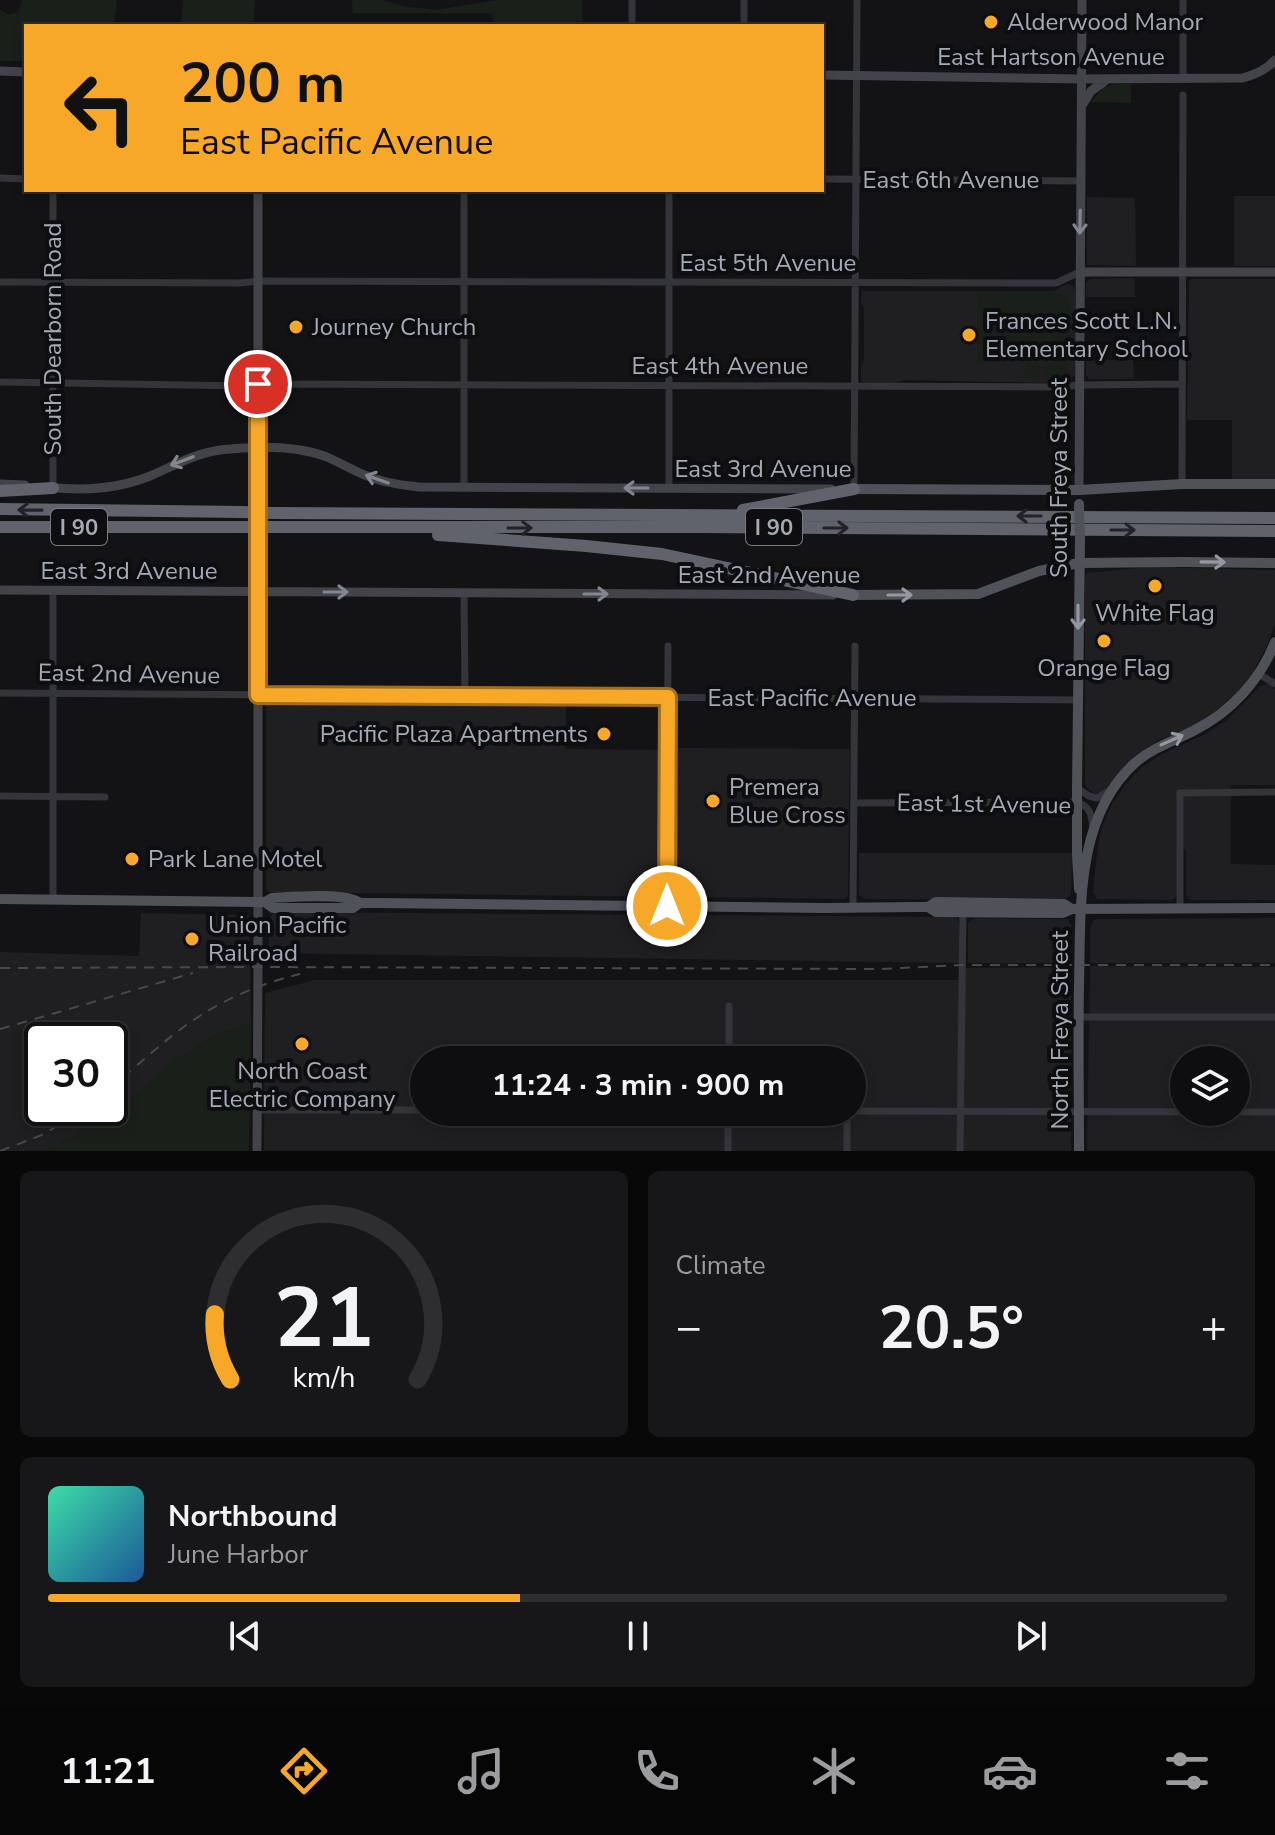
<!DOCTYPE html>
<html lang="en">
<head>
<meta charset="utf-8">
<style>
  body { margin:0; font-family:"Nunito Sans",sans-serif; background:#171719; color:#f1f3f6; height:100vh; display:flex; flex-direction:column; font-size:30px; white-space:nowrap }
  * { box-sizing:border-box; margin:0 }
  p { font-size:26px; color:#9b9c9f }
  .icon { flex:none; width:44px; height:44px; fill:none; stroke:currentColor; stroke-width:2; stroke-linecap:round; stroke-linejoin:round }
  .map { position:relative; height:1151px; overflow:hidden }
  .sheet { display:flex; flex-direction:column; gap:20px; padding:20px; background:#080809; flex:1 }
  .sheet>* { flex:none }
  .hud { position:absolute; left:24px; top:24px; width:800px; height:168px; border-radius:0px; box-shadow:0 4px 12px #0003,0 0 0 2px #2e2e30; background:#f7a829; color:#111; overflow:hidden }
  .buttons { position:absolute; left:1170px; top:1046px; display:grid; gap:16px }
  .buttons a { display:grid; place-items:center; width:80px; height:80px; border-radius:50%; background:#0e0e10; box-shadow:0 4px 12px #0003,0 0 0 2px #2e2e30; font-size:40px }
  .speed { position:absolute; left:24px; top:1022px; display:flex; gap:16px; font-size:40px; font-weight:700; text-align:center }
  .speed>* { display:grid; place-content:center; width:104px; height:104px; border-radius:50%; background:#0e0e10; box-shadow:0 4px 12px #0003,0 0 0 2px #2e2e30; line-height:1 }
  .speed .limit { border:4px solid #111; border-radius:12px; background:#fff; color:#111 }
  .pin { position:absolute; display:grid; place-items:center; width:68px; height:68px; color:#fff; margin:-34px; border:4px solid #fff; border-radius:50%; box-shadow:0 2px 8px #0007 }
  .me { position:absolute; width:88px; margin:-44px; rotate:0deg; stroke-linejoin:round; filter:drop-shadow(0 0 6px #0008) }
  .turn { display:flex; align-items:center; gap:28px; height:168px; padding:0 24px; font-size:36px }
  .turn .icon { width:104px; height:104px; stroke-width:2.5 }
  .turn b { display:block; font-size:56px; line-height:68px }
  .big { font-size:60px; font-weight:700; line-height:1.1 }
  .sheet .widget { flex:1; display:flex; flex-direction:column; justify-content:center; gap:12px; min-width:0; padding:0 28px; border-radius:12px; background:#171719 }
  .sheet .dial { align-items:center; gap:0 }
  .dial svg { height:208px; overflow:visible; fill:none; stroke:#2e2e30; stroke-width:7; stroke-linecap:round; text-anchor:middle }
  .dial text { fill:#f1f3f6; stroke:none }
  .song { display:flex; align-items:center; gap:24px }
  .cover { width:96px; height:96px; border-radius:12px; background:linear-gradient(135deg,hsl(160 70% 55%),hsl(210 70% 35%)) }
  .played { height:8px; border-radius:4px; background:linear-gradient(90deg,#f7a829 40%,#2e2e30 40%) }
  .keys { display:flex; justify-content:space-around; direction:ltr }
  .heat { display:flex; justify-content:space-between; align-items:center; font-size:44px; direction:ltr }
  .sheet .tiles { flex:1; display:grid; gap:20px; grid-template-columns:1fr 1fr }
  .widget:last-child { grid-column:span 2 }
  .trip { position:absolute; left:410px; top:1046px; width:456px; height:80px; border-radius:40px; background:#0e0e10; box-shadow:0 4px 12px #0003,0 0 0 2px #2e2e30; font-weight:700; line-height:80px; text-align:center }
  .tabs { display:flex; height:128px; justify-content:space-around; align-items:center; background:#060606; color:#9b9c9f }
  .tabs .icon { width:56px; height:56px }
  .tabs .selected { color:#f7a829 }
  .tabs b { font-size:36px; color:#f1f3f6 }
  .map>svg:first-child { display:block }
  .built { fill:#1f1f22; fill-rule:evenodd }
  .green { fill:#19201a }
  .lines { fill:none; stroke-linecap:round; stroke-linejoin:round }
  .street { stroke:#34353a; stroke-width:7 }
  .secondary { stroke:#42444a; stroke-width:9 }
  .primary { stroke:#505259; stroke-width:10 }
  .highway { stroke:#60636b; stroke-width:12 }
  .rail { stroke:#47494f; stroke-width:2; stroke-dasharray:10 8; stroke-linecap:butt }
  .primary-bridge { stroke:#505259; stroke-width:10 }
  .highway-bridge { stroke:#60636b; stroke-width:12 }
  .oneway { stroke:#828690 }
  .oneway2 { stroke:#222327 }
  .oneway3 { stroke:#9398a3 }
  .route-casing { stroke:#a16d1b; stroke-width:20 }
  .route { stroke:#f7a829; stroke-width:14 }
  .poi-dot { fill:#f7a829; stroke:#0e0e10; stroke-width:3 }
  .labels { text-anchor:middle; stroke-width:8; stroke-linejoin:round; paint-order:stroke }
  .shield { fill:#0e0e10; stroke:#777b84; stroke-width:2 }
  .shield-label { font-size:22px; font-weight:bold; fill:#a4aab6 }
  .poi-label { font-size:24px; fill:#a4aab6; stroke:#0e0e10; text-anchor:start }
  .street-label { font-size:24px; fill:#a4aab6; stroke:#0e0e10 }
</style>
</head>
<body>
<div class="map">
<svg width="1275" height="1151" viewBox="0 0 1275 1151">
  <rect width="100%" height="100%" fill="#131315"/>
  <path class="built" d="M1234 196H1275V266H1234Z
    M1087 197 1135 198 1136 266 1087 265Z
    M1135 278V297H1086V283L1090 279Z
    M1192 279H1275V480L1232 479V420H1187L1189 281Z
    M1067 284 1072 285 1075 290V374L1072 378 1057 383 903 380 898 383H864L861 380V365L864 362V307L861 304 862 291H1053Z
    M1086 360H1133L1134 379H1089L1086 375Z
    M1149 567 1275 570V623L1268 644 1251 675 1239 691 1227 702 1200 723 1159 740 1141 752 1126 765 1106 790 1099 793H1094L1086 787 1085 782V575L1087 573Z
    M1267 684 1271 685 1275 690V785H1231V864L1275 865V900H1191L1188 898 1186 895V849H1177V894L1175 898 1171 900 1097 899 1093 892 1098 845 1103 824 1112 804 1125 785 1142 767 1162 754 1205 734 1227 720 1260 686Z
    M269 699 566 702V749L664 750 663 895 659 897 592 896 268 892 266 887V703Z
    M673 748 850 749 848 896 844 899 681 897 674 895Z
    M859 853H1072L1071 894 1069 897 1063 900 865 899 860 896 859 893Z
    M275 912 953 917 958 920 959 923V963L268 953 270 917Z
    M141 913 249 915 251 1024 219 1033 170 1064 113 1115 47 1151H0V952L139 956ZM42 1040H110V1108H42Z
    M974 918 1068 919 1071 925V963H968V923Z
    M1275 918V963H1090V929L1093 921 1096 919Z
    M1090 966 1275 967V1151H1087ZM1184 1060H1236V1112H1184Z
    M1071 967V1151H264L265 993 315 980H958L959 968ZM424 1060H852V1112H424Z"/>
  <path class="green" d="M22 0H116L117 2 114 22 109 26H26V61H0V10L9 15 19 11Z
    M183 0H255L254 26H181Z
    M352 0H383L402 6 436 10 498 0H582L583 26H525L521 22H494L491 13H353Z
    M1115 84H1131V103L1091 102 1103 88Z
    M978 293H1060L1070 300V362H1068V373L1056 378H1045V362H1040V378H1025V363L1026 362H977Z
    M251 1024 249 1151H47L113 1115 170 1064 219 1033Z"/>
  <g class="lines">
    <path class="street" d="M744 0V26
      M1183 0V78
      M632 26V0
      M0 178 26 179
      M822 179 1080 181
      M669 190V488
      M0 282 240 283 258 281 1044 283H1056L1080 272
      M0 382 247 386 267 384 1061 387 1079 385 1182 384
      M1182 484 1183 95
      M53 488V190
      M464 488V190
      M854 489 857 0
      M464 593 465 697
      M1259 674 1275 684
      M0 693 1078 700
      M1077 788 1089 796 1097 798 1112 789
      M0 796 105 797
      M854 803 1077 802C1090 807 1091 813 1093 827
      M53 900V591
      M667 906 668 646
      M853 907 855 646
      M1180 908V793L1275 792
      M1079 1017H1275
      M729 1060V1006
      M257 1110H424
      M852 1111 1275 1112
      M728 1112V1151
      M847 1112V1151
      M960 1151 963 912"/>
    <path class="secondary" d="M0 71 26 72
      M822 75 1081 79 1243 78C1256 74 1266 70 1275 60
      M1083 104 1091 91 1105 81
      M1080 272H1275
      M0 484 25 485
      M47 487C81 491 118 489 150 476 178 464 198 451 230 449 262 446 297 446 327 457 338 462 349 468 360 473 379 482 399 485 419 487L831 489
      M1079 490 1082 0
      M0 590 833 595
      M257 1151 258 967V190"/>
    <path class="primary" d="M854 489 1079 490 1182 484H1275
      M853 595 978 594 1039 571 1079 563 1183 562 1275 563
      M1079 889 1077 855V788L1080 539
      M0 899 265 902 272 898C291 897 346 892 360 903
      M265 902 273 908H353L360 903H380L824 908 917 907H928L936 912 1063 913 1072 909 1275 908
      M928 907 936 902 1064 904 1072 909
      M1079 1151C1079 1096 1078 1041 1079 986 1081 911 1074 817 1136 762 1154 747 1174 741 1195 730 1232 711 1260 680 1275 642"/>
    <path class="highway" d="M0 491 53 488
      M0 509 241 512
      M743 510 854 489
      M274 513 1275 518
      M0 527H240
      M274 527H698L1275 531
      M438 535 586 546 662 554 853 595"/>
    <path class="rail" d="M0 968 258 967 882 969 963 965H1275
      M0 1029 193 973
      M110 1089C137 1066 163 1041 192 1021 224 999 262 983 300 974
      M0 1151 42 1135 87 1108"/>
    <path class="primary-bridge" d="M1079 504 1080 539"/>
    <path class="highway-bridge" d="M241 512 274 513
      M240 527H274"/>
  </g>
  <defs><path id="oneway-shaft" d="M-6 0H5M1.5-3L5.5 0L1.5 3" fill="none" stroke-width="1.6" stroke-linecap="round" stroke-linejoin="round" transform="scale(2)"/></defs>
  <g class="oneway">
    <use href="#oneway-shaft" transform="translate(1080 222) rotate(91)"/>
    <use href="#oneway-shaft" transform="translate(182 461) rotate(159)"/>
    <use href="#oneway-shaft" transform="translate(377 479) rotate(-161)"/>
    <use href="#oneway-shaft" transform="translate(636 488) rotate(180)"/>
    <use href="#oneway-shaft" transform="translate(336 592)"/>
    <use href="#oneway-shaft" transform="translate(596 594)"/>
  </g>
  <g class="oneway2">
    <use href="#oneway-shaft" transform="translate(30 510) rotate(-179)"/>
    <use href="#oneway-shaft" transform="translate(1029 516) rotate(-180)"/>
    <use href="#oneway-shaft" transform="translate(520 528)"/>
    <use href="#oneway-shaft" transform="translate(836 528)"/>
    <use href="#oneway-shaft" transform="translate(1123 530)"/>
  </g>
  <g class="oneway3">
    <use href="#oneway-shaft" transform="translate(1213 562) rotate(1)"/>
    <use href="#oneway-shaft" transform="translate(900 595)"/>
    <use href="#oneway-shaft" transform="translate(1078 617) rotate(90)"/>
    <use href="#oneway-shaft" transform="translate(1172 740) rotate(-24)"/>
  </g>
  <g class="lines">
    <defs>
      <path id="route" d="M258 384V695L668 697 667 906"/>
    </defs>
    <use href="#route" class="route-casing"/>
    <use href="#route" class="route"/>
  </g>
  <g class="poi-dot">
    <circle cx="991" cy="22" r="8"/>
    <circle cx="296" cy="327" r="8"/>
    <circle cx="969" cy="335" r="8"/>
    <circle cx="1155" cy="586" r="8"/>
    <circle cx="1104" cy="641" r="8"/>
    <circle cx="604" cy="734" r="8"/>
    <circle cx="713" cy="801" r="8"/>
    <circle cx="132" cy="859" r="8"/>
    <circle cx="192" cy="939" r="8"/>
    <circle cx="302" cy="1044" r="8"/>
  </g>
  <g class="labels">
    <g class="shield">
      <rect x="51" y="509" width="56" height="36" rx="6"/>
      <rect x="746" y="509" width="56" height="36" rx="6"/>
    </g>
    <g class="shield-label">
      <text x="79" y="535">I 90</text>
      <text x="774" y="535">I 90</text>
    </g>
    <g class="poi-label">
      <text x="1007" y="30">Alderwood Manor</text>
      <text x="985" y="329">Frances Scott L.N.<tspan x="985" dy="28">Elementary School</tspan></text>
      <text x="312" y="335">Journey Church</text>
      <text x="1155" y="621" text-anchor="middle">White Flag</text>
      <text x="1104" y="676" text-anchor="middle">Orange Flag</text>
      <text x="588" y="742" text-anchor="end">Pacific Plaza Apartments</text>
      <text x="729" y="795">Premera<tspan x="729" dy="28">Blue Cross</tspan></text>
      <text x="148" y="867">Park Lane Motel</text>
      <text x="208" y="933">Union Pacific<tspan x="208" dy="28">Railroad</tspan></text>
      <text x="302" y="1079" text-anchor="middle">North Coast<tspan x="302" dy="28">Electric Company</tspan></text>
    </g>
    <g class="street-label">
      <text x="1051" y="65">East Hartson Avenue</text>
      <text x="951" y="188">East 6th Avenue</text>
      <text x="768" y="271">East 5th Avenue</text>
      <text transform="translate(53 339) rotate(-90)" y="8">South Dearborn Road</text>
      <text x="720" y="374">East 4th Avenue</text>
      <text x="763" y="477">East 3rd Avenue</text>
      <text transform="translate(1059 478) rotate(-90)" y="8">South Freya Street</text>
      <text x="129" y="579">East 3rd Avenue</text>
      <text x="769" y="583">East 2nd Avenue</text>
      <text transform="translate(129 674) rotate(1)" y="8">East 2nd Avenue</text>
      <text x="812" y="706">East Pacific Avenue</text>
      <text transform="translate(984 804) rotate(1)" y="8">East 1st Avenue</text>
      <text transform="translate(1060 1030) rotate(-90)" y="8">North Freya Street</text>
    </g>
  </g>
</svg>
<div class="buttons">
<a><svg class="icon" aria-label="layers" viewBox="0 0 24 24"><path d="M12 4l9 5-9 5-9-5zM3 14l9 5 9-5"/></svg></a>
</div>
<div class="speed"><div class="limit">30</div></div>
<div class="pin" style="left:258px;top:384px;background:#d93025"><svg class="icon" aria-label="arrive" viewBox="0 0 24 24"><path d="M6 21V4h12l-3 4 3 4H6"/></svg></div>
<svg class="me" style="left:667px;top:906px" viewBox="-20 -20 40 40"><circle r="17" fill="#f7a829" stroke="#fff" stroke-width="3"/><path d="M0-11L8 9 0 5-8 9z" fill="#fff"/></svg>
<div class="trip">11:24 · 3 min · 900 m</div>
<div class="hud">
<div class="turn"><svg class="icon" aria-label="left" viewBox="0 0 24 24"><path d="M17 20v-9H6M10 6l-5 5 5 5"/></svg><div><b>200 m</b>East Pacific Avenue</div></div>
</div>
</div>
<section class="sheet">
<div class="tiles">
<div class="widget dial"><svg viewBox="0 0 100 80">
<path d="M14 69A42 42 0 1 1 86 69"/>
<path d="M14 69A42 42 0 0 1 8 44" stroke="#f7a829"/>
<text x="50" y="56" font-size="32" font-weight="700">21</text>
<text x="50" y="72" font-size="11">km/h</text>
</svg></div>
<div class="widget"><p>Climate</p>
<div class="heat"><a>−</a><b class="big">20.5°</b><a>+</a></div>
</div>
<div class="widget">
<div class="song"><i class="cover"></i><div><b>Northbound</b><p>June Harbor</p></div></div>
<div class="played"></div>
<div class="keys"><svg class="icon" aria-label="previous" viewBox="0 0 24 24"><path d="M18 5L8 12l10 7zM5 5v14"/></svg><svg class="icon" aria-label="pause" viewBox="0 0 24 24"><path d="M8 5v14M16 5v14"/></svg><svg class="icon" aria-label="next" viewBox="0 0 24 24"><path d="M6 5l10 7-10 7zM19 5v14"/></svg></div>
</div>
</div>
</section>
<nav class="tabs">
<b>11:21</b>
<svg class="icon selected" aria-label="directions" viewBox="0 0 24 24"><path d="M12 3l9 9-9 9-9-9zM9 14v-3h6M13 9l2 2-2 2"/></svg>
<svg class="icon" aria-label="music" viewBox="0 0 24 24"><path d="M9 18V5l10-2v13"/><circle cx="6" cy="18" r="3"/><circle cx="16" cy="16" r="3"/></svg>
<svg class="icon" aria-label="phone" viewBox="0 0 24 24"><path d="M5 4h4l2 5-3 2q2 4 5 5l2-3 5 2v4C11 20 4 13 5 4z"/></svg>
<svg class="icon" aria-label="climate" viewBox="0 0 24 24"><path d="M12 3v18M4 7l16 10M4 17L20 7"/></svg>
<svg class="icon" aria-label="car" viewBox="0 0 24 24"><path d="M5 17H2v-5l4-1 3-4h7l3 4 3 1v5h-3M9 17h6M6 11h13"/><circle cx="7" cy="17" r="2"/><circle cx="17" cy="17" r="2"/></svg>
<svg class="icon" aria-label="filters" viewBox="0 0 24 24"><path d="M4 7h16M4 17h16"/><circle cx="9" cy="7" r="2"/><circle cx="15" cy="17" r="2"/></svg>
</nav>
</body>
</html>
